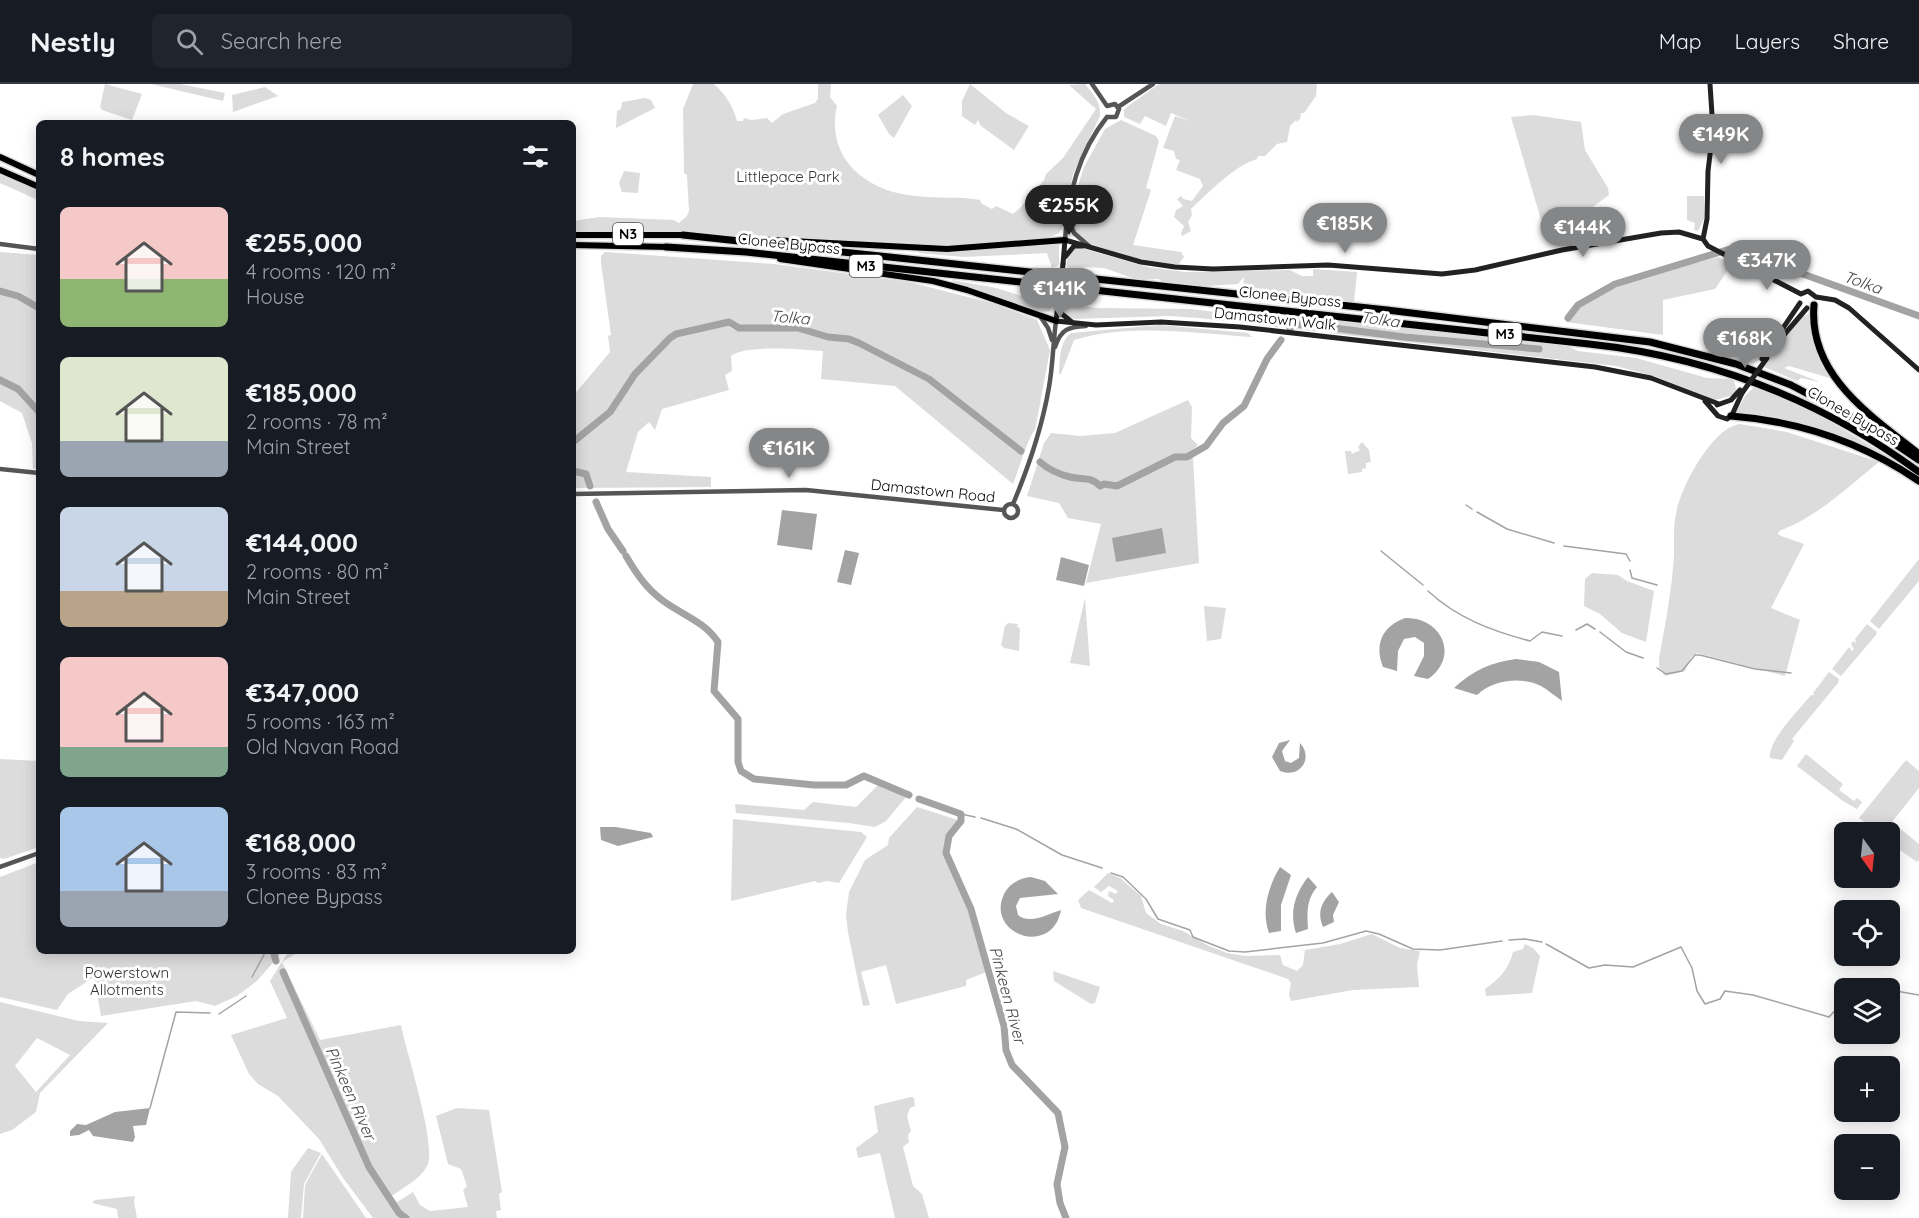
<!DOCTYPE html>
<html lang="en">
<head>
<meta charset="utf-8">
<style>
  body { margin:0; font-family:Quicksand,sans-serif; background:#20242c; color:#f1f3f6; height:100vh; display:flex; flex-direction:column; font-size:22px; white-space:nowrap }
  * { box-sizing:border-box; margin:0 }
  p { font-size:20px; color:#9ea1a6 }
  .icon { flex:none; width:33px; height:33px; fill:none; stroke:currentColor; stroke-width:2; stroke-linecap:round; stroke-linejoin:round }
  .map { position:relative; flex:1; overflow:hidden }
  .details { position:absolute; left:36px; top:36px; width:540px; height:834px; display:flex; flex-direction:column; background:#171b24; border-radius:9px; box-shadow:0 3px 15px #0003 }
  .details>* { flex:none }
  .needle { width:39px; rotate:165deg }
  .fabs { position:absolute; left:1834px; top:738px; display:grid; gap:12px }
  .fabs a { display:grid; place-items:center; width:66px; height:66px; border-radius:9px; background:#171b24; box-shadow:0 3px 15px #0003; font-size:30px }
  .price { position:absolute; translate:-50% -51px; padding:0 14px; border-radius:21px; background:#858687; color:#fff; font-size:20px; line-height:39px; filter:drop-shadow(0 2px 3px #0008) }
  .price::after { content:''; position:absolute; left:50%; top:36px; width:18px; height:14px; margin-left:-9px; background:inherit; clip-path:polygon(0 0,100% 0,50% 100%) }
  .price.selected { background:#222; color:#fff }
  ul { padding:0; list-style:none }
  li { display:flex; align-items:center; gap:18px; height:150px; padding:0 24px }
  li span { display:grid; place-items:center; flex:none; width:168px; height:120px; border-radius:9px; color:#555 }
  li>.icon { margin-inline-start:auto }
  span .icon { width:72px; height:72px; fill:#fffc; stroke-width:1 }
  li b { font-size:26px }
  h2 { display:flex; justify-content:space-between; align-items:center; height:72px; padding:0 24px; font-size:26px }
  header { display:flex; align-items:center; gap:36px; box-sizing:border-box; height:84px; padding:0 30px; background:#171b24; border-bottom:2px solid #363941 }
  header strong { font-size:28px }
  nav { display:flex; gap:33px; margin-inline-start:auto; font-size:21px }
  .search { width:420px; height:54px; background:#20242c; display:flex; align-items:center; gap:15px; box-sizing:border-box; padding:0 21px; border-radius:9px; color:#9ea1a6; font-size:22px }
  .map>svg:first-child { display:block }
  .green { fill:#dcdcdc; fill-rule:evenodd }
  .water { fill:#a3a3a3 }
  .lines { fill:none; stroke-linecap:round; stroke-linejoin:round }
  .stream { stroke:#a3a3a3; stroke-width:1.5 }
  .river { stroke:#a3a3a3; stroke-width:7 }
  .trunk-casing { stroke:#dbdbdb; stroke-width:9 }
  .motorway-casing { stroke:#dbdbdb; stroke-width:10 }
  .tertiary { stroke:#555; stroke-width:4.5 }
  .secondary { stroke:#222; stroke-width:5 }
  .trunk { stroke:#000; stroke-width:6 }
  .motorway { stroke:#000; stroke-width:7 }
  .secondary-bridge { stroke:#222; stroke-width:5 }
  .labels { text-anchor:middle; stroke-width:6; stroke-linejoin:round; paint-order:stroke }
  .shield { fill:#fff; stroke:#4c4c4c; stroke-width:1.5 }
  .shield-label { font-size:14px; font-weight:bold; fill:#000 }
  .park-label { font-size:15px; fill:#333; stroke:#fff }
  .street-label { font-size:15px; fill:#000; stroke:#fff }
  .water-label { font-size:16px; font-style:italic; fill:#444; stroke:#fff }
</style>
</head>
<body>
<header>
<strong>Nestly</strong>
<div class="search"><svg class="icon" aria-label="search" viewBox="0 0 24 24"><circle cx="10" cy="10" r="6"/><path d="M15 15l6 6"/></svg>Search here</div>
<nav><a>Map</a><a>Layers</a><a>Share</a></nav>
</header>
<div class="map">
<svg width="1919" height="1134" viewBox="0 0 1919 1134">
  <rect width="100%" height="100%" fill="#fff"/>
  <path class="green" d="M105,0l37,10 -10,26 -30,-10 -2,-3z
    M151,0h29l45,9 -2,8z
    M693,0h21c12,11 19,22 23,37h6l1,-3 7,2 16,-2 5,5 11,-9 32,-11 3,-4v-15h13l-1,13 7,9c-12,53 30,86 79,90 22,3 43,0 64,4l2,4 10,5 4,-3 17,8 8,-7 23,-27 2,-6 17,-16 33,-49 -27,-24 16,-1c9,12 16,17 15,32l-27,58 -11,53 -3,6 -11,5 -103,9 -190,-9 -5,-2 -9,1 -43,-5 -125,-1v-10l26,-4 75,3 5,3 8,-7 2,-5 -2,-36 -3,-2 -1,-64z
    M970,0l36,29 23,13 -15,24 -33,-24 -3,-6 -3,5 -13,-9v-15z
    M1159,0h158l-1,12 -12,17h-3l-1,6 -3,3 -1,-2 -6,6 -3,16 -10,2 -12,12h-7l-1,3c-22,6 -50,35 -66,50l1,6 -4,7 3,9 -9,5 -1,-3 3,-7 -10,-9 2,-7 7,-4 -6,-7 4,-3 2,3 9,2 11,-15 -3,-7 -24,-9 4,-10 -4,-1 -2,-8 -11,-3 12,-32 15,5 -19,-8 -5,13 -21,-10 -5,8 -16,-7v-7l4,-4z
    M265,3l13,9 -45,16 -1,-17z
    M903,11l9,11 -18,32 -5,-4 -11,-19z
    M645,14l6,2 4,8 -39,20 1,-17 4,-2 1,-7z
    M1534,31l47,7 4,28 23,38 1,7 -19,14 -49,11 -30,-103z
    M1121,36l35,16 3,5 -13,47 5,2 -18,55 48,7 3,5 -6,8 -39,-6 -47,-14 -17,-14 -3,-16 2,-17 10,-31 21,-38z
    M624,87l16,2 -2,20 -16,-1 -3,-9z
    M0,90l39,17v21h-2l1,-12 -38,-17z
    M1687,112h17v23l-6,12 -4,-1 1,-7 -8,-3z
    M1054,158l5,2v21l-7,3 -5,-15 -84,4 -44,-4 -3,-3z
    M1078,163l70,20 37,5 105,-2 12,6h11v-7l44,3 -3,31 -111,-14 1,-12 -6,7 -47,3 -25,-4 -8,-4 -20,1 -34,-12 -20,-1 -3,4 -14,-4c-2,-8 3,-17 11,-20z
    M0,168l39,3v213l-6,1 -1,-26 -10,-30 -22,-12z
    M605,168l169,12 135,18 86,22 42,16 13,30 -15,80c-7,7 -17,42 -22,54l-118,-98 -74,-7 2,-28c-21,-1 -78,-7 -92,5l1,15 -7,4 4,15 -67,19 -7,21 -6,-8 -11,10 -12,40 85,5v10l-138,1v-42l40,-33 11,-21 25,-31 23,-22 6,-4 31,-5 16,-6 8,5 11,2h53l30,8 18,1 14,4 72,40 3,-5 -84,-41 -20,-1 -28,-10h-59l-17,-6 -49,11 -7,5 -17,15 -24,29 -20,31 -36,29v-45l37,-44 -2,-16 3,-1 -10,-72v-7z
    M1718,173l19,10 1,7 -10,-4 -13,19 -52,11v35l-97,-13c4,-6 9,-14 15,-18 41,-27 91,-34 137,-47z
    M952,196l44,8 39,12 5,1 9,-7 6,5 -5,12 -13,2 -82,-28z
    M1074,208l7,6 -3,8 20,2 93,1 73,9 24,-2 278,29 12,6 58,7 71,20 23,1 4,2 3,11 -6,4 -16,4 -58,-23 -41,-11 -417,-48 -29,-2 -96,3 -6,-2 -7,-12 2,-9z
    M1811,229l4,25 18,41 -44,-13 -5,2 36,14 -19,-4 -4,3 -33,-14c8,-13 32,-52 47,-54z
    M1773,240l8,5 -23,32 -5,3 -8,-3z
    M1160,241l88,8 4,4c-58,-4 -122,-14 -178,3l-13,34h-2c1,-14 0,-32 12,-41z
    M1755,302l64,29 72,43 -2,1 -126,-42 -27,-5 9,-16z
    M1188,316l4,7 -1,31 7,7 -8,8 -7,2 -1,3h11l6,105 -113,20 15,-59 -33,-6 -9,-15 -32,-7 17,-53 7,-10 29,3 35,-3z
    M1740,340l47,8 92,30c-31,25 -62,55 -100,69l-1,3 3,2 23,8 -33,64 29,12 -15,56 -88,-23 -6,4 -6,14 -20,5 -6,-8v-9c6,-34 13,-69 15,-104 0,-16 -1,-30 3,-46 6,-25 36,-82 63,-85z
    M1362,358l7,8 2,12 -5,1v5l-4,1v3l-14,2 -3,-23h6l1,3 8,-4 -2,-3z
    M1919,475v22l-40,48 -9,-8z
    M1592,489l26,2 9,6 27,10 -8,51 -24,-9 -22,-19 -16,-8 1,-27z
    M1085,514l5,68 -20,-3z
    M1204,522l22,2 -5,31 -14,2z
    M1008,539l10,1 -1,3 3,1 -1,23 -15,-3 -3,-3 4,-19z
    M1867,540l10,8 -1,3 -35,41 -9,-7 17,-22 3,4 2,-2 -3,-5 2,-3 3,2 -1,-4z
    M1829,588l10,7 -1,4 -46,56 2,2 -12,19 -12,-2c-2,-18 29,-48 41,-63h4l-2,-2z
    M1806,670l37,30 -4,6 15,11 3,-3 5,4 -5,7 -14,-8 -46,-35z
    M0,675l39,2v86l-35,12 -4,-1z
    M1906,676l13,11v17l-27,34 27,22v16l-2,2 -27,-19v-11h-13l-18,-14z
    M878,701l28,12 -20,24 -11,6 -26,-4 -113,-10 -1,-9 69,6 9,-8 43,5z
    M917,723l44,14 -12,15 -3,17 25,56 18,62 -23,9v6l-70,18 -10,-39 -25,7 9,33 -7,1 -15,-74 -2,-17 3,-23 16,-32 23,-15 1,-7z
    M733,735l128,13 6,5 -28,46 -12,-2 -9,2 -3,-2 -84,20z
    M39,778v89h244l-26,30 -20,15 -22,10 -19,-5 -95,15 -7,-39 -26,17 -11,16 -57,-13v-120z
    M1108,789l12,5 21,18 5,17 15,11 22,7 26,15 18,7 18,3 35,-1 3,10 14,6 6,-6 2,-15 35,-6 32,-10 28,14 20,3 -3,14 2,22 -66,3 -62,11 -2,-6 2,-12 -3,-4 -207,-71 -3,-8 11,-10 23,13 2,-3 -6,-4 1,-5 7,3 2,-3 -9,-5 -8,6 -7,-5z
    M1525,860l8,4 7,8 -8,37 -46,3 -1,-7c14,-10 24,-20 28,-37l10,-3z
    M289,867h11l-18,11 38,78 81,-15c5,27 37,122 26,141 -7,14 -24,21 -35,30l5,6 16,-10 7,13 10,6 38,-4 -5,-17 4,-4 -6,-17 -13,-5 -12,-48 21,-8 32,2 13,82 -3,2 2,16 -5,1 1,7h-124l-30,-40 -24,-39 -41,-43 -20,-12 -9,-10 -18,-39 56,-17 -17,-37z
    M1053,887l47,16 -5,16 -4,1 -37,-23z
    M0,918l79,19 29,2 -68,70 -4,19 -24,18 -12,4zM37,954l33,17 -34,37 -21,-26z
    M911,1013l3,1 1,8 -5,2 -3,8 4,15 -3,4 1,7 -6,5 10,39 9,8 7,24h-34l-15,-65 -22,5 -2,-10 22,-16 -4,-26z
    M308,1064l13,5 -17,31 -3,34h-13l3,-46z
    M322,1070l44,64h-63l2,-33z
    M135,1112l-1,6 3,16h-19l-1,-9 -25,-6 3,-3z"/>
  <path class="water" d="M782,426l35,4 -5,36 -35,-5z
    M1162,444l4,25 -50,9 -4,-24z
    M845,466l14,3 -8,32 -14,-3z
    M1061,473l28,8 -5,21 -28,-6z
    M1405,534c37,-1 55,39 23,61l-14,-3 10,-20v-13l-9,-6 -11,2 -6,12 -1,20 -14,-4c-9,-22 -1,-41 22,-49z
    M1516,575l23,3 20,10 3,29c-7,-5 -14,-11 -21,-15 -19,-10 -49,-6 -64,9l-23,-7c18,-17 37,-26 62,-29z
    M1290,656l-8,11 3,10 6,2 8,-5 1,-15c14,15 0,36 -20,28l-8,-14 7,-14z
    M600,743h16l35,6 2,4 -35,9 -17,-6z
    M1280,783l11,8 -10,30v26l-12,2c-8,-22 -1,-46 11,-66z
    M1031,793l14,4 13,13 -38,4 -4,8 2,9c12,10 30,-1 43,-5 -9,48 -76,24 -57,-16 5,-10 15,-16 27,-17z
    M1308,793l9,10c-11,13 -10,27 -9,42l-12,4c-7,-21 -1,-39 12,-56z
    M1332,808l7,10 -6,13 1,7 -11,5c-6,-14 -2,-25 9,-35z
    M150,1024l-4,17 -13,1 2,11 -2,5 -40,-6 -4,-6 -10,5 -9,1v-5l7,-7 9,1 29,-13z"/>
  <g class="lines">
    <path class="stream" d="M573,358l2,2
      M1466,421l6,4
      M1477,428l30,17 47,14
      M1564,462l62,8 4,7
      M1381,467l42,34
      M1630,486l2,8 25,7
      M1428,507c29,27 64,40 102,50l12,-9 20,4
      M1576,546l11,-6 8,5
      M1600,548l26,20 17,6
      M1657,584l9,6 16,-3 13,-16h5l55,14 36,4
      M961,730l14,3
      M981,734l35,11 46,26 40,13
      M1111,789l12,4 23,22 12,20 32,11 3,7 36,14 16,1 78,-9 43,-12 13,3 34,15 27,1 62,-9
      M1509,856l16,-1 17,3
      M1546,860l43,24 16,-3 28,2 48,-20 11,21 5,23 8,13 15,-5 5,-8 28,4 76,22 16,-17
      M252,893l14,-26
      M1874,904h10
      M1890,906l29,5
      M219,930l27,-18
      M150,1024l26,-96 34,1"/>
    <path class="river" d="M0,207l18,5 21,12
      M1568,234l10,-13 37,-21 115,-35 23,7 166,60
      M1290,244l5,-3 17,-2 14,4 78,10 135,12
      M0,296l18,9 21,23
      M573,358l37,-30 25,-38 35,-36 6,-4 53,-12 10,6h59l30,9 21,2 10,4 70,36 92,72
      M1040,378c9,8 18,12 30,15 12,3 21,-1 30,9l4,-2 13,2 58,-29h12l19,-11 17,-23 21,-17 23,-47 14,-19
      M573,387l13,3 4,12
      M596,418l12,27 15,22
      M626,472c10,17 20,32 36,44 20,15 42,21 56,42l-4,49 24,28v43l3,9 13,8 60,6h32l18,-9 45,19
      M919,715l42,15v7l-12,15 -3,17 25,56 33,117 2,24 6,15 46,48 7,34 -8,37 3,19 6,15
      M273,867l3,10
      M283,888l86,195 30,46 7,5"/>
    <defs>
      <path id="trunk" d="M0,73l39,18
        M0,86l39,17
        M573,151h113
        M753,155l194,10 118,-9
        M573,161l95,2
        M780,175l153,22 34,9 89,31"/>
      <path id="motorway" d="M683,151l704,75 263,32 86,22 55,21 79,42 49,33
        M666,163l80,5 843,92c121,13 232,56 330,128
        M1814,221c-6,70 57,111 105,149
        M1731,332c68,5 132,27 188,65"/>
    </defs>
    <use href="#trunk" class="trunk-casing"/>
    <use href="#motorway" class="motorway-casing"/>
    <path class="tertiary" d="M1092,0l15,22
      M1107,22l8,-2 4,5 -3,8h-9
      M1118,23l35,-23
      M1068,134l6,15 15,13
      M1065,156c3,-45 13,-87 42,-123
      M0,160l39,5
      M1040,232l8,12 4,12
      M1055,263c6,-18 13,-20 31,-21
      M0,385l39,4
      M573,410l233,-4 197,20
      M1004 427a7 7 0 1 1 14 0a7 7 0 1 1-14 0Z
      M1013,420c16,-38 29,-76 36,-117 4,-22 4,-44 7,-66
      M0,783l39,-14"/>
    <path class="secondary" d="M1703,155l4,-20 1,-48 5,-41 -3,-46
      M1703,155l5,7 93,48
      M1065,173l9,-11h9
      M1063,180l2,-24 76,22 34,5 38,2 115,-4 114,9 33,-4 87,-20 99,-17 18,-1 24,7
      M1801,210l7,-3 8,6
      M1059,213l-3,24 40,4 65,-3 79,5 355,40 56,11 68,26
      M1816,213l19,3 14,8 70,62
      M1059,221l3,9 11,9
      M1783,252l24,-28
      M1762,275l38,-56
      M1705,317l13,15 9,3 5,-4 10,-22
      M1717,321l14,-5 9,-10"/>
    <use href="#trunk" class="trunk"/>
    <use href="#motorway" class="motorway"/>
    <path class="secondary-bridge" d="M1059,213l4,-33
      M1742,309l25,-35"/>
  </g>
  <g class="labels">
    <g class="shield">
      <rect x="613" y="139" width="30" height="22" rx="4.5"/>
      <rect x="849.5" y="171" width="33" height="22" rx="4.5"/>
      <rect x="1488.5" y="239" width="33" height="22" rx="4.5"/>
    </g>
    <g class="shield-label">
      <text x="628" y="155">N3</text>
      <text x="866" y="187">M3</text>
      <text x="1505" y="255">M3</text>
    </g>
    <g class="park-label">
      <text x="788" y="98">Littlepace Park</text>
      <text x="127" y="894">Powerstown<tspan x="127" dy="17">Allotments</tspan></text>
    </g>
    <g class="street-label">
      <text transform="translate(789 160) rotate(6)" y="5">Clonee Bypass</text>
      <text transform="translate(1290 213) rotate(6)" y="5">Clonee Bypass</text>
      <text transform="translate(1275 235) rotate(6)" y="5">Damastown Walk</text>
      <text transform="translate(1853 332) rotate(30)" y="5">Clonee Bypass</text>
      <text transform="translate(933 407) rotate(6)" y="5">Damastown Road</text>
    </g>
    <g class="water-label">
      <text transform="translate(1863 198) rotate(20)" y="6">Tolka</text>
      <text transform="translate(790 233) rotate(5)" y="6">Tolka</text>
      <text transform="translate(1380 235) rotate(8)" y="6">Tolka</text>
      <text transform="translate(1008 911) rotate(75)" y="6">Pinkeen River</text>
      <text transform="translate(351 1009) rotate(66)" y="6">Pinkeen River</text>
    </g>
  </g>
</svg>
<div class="fabs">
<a><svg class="needle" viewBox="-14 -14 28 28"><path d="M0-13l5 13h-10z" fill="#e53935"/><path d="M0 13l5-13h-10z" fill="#9ea1a6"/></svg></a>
<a><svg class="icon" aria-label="locate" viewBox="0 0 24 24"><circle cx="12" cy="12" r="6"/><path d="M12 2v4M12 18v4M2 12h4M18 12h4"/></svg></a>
<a><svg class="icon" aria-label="layers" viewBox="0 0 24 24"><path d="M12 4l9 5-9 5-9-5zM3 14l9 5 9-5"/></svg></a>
<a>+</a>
<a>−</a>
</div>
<b class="price" style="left:1721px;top:81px">€149K</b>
<b class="price selected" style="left:1069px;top:152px">€255K</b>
<b class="price" style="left:1345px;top:170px">€185K</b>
<b class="price" style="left:1583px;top:174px">€144K</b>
<b class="price" style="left:1767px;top:207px">€347K</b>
<b class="price" style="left:1060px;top:235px">€141K</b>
<b class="price" style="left:1745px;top:285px">€168K</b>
<b class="price" style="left:789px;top:395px">€161K</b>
<section class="details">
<h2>8 homes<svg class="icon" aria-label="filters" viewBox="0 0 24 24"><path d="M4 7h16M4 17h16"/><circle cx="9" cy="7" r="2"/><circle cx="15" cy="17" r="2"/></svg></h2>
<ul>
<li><span style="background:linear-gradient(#f6c9c9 60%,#8fb573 0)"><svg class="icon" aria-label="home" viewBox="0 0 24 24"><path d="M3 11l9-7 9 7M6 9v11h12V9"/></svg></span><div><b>€255,000</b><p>4 rooms · 120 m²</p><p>House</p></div></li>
<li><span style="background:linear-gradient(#dfe7d0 70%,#9aa5b1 0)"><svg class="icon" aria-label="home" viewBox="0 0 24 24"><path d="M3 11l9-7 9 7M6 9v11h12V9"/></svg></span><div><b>€185,000</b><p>2 rooms · 78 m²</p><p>Main Street</p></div></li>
<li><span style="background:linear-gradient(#c9d6e8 70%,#b9a48a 0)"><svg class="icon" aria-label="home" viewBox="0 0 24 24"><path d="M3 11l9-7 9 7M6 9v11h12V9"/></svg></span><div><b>€144,000</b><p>2 rooms · 80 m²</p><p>Main Street</p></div></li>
<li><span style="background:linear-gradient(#f6c9c9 75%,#7fa58c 0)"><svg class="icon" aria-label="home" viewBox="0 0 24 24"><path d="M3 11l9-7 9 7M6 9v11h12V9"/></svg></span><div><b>€347,000</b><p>5 rooms · 163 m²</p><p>Old Navan Road</p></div></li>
<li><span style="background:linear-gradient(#a9c7e8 70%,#9aa5b1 0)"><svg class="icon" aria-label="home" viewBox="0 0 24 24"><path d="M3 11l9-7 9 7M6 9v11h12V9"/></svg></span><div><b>€168,000</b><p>3 rooms · 83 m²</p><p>Clonee Bypass</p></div></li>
</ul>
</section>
</div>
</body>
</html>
